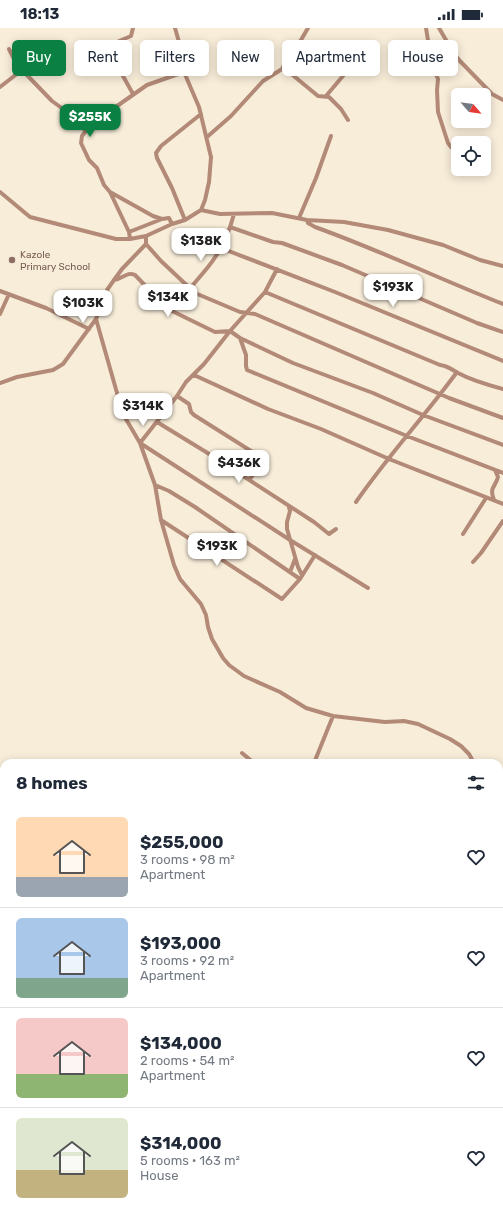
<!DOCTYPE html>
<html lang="en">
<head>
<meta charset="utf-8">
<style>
  body { margin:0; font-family:Rubik,sans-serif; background:#f6f6f7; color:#1f2937; height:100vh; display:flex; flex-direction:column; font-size:15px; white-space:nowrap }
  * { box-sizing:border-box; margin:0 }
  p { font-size:13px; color:#747a83 }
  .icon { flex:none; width:22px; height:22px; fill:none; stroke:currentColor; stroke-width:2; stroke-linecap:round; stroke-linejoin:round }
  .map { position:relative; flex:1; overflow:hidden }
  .sheet { position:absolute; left:0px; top:731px; width:503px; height:456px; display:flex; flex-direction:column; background:#fff; border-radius:12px 12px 0 0; box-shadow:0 2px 10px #0003 }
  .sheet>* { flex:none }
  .guide { position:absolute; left:12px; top:12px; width:479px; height:36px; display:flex; gap:8px }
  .needle { width:26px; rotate:118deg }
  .fabs { position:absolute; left:451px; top:60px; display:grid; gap:8px }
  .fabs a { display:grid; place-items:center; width:40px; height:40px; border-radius:6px; background:#fff; box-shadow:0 2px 10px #0003; font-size:20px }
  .price { position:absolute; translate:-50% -34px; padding:0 9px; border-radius:8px; background:#fff; color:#222; font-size:13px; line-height:26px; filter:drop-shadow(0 1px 2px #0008) }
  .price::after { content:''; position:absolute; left:50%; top:24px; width:12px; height:9px; margin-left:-6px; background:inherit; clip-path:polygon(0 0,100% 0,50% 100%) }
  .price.selected { background:#0b8043; color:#fff }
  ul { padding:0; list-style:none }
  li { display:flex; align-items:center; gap:12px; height:100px; padding:0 16px }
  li+li { border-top:1px solid #e0e1e3 }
  li span { display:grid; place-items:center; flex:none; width:112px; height:80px; border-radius:6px; color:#555 }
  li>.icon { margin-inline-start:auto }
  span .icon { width:48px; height:48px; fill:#fffc; stroke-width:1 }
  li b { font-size:17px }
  h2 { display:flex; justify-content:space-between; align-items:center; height:48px; padding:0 16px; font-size:17px }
  .tag { padding:0 14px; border-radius:6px; background:#fff; box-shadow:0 2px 10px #0003; font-size:14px; line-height:36px }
  .tag.selected { background:#0b8043; color:#fff }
  .status { display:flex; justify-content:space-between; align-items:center; height:28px; padding:0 20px; background:#fff; direction:ltr }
  .status svg { height:11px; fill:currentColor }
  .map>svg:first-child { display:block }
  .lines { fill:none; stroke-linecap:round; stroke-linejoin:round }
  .street { stroke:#b38a77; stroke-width:4 }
  .education-dot { fill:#8d6e63; stroke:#f8edd9; stroke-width:1.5 }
  .labels { text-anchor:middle; stroke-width:4; stroke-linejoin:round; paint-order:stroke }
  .education-label { font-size:10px; fill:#785e54; stroke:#f8edd9; text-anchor:start }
</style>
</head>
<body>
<div class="status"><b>18:13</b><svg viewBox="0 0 49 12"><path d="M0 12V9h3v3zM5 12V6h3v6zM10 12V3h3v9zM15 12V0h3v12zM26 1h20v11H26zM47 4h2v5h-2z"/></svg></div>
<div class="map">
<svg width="503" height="1187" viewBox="0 0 503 1187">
  <rect width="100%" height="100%" fill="#f8edd9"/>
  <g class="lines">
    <path class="street" d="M426,0l6,37 6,14 -1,11 1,22 10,31 3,4 7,5
      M439,0l14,24 6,8 33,34 11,6
      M9,21l6,12 8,10 29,30 11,8 22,21
      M282,41l7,3 29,24 11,1 12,12 7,11
      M0,59l22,-17
      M133,66l-25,-45 2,-4 21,-9 2,-8
      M326,68l22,-26 2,-8
      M207,109l24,-21 32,-35 19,-12 6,-12 13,-17 7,-12
      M0,164l30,25 86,22h14l16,-3 26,-12 13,-4 16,-10 4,-10 4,-18 2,-25 -12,-50 -15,-35 -5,-30 -4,-14
      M110,164l43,24 9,3
      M201,182l19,4 52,-1 35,7 37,2 44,8 55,15 37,15 23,6
      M299,190l17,-40 15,-42
      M185,192l-13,-32 -15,-30 -1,-5 5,-7 40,-32
      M307,192l1,3 7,4c64,23 125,52 188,77
      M230,199l43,15 9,1 60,22 135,58 26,9
      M129,204l33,-13 7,-1 3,6
      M130,211l-1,-7 -19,-40 -6,-7 -7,-17 -8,-8 -8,-17 1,-7 8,-11 57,-40 37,-13
      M146,216l15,17 34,32 45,19 15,2 194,84 54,20
      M221,220l114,44 168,69
      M277,241l-12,23 -35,39 -26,33 -18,18 -9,14 -37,47 150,97 78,48
      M114,252c9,-1 13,-9 21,-5l29,30 8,6 43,21 15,-1 10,7 53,25 80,30 50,22 80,30
      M0,263l46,17 43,21
      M265,264l175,73c8,1 11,4 18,8 13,7 30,12 45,16
      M172,283c11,-16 24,-29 36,-44 13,-16 21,-34 26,-53
      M0,286l9,-20
      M96,291l27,95 17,29 15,42 6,35 13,45 6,14 21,25 5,11 2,12 4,12 11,19 6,7 15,11 36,16 26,16 27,8 52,6 19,-1 14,3 32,15 11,7 8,8 5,9
      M240,310l6,17v11l1,4 160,66 96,37
      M194,347l74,34 53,20 68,30 114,45
      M0,355l17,-6 36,-7 10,-6 33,-45 11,-29 7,-10 8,-11 24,-25v-8
      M177,368l12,8 2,8 3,3 68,43 1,4 -14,18
      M157,394l49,30 108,70 15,12 7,-5
      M155,457l14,6 26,16 105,72
      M494,472c-5,-13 1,-12 4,-23l-3,-7
      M356,474c31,-45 68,-85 101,-130
      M289,479l1,4 -3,11v7l11,38 4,8
      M161,492l121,79 18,-20 15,-24
      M463,506l23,-36
      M473,534l8,-9 22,-32
      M290,544l5,-13
      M242,725l12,10
      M314,735l19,-47
      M499,820l4,12
      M499,950l4,-4
      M499,1022l4,3
      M232,1183l2,4
      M336,1183l2,4"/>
  </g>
  <circle class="education-dot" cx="12" cy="232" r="4"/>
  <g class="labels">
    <g class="education-label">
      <text x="20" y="230">Kazole<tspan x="20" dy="12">Primary School</tspan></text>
    </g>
  </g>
</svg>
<div class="fabs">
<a><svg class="needle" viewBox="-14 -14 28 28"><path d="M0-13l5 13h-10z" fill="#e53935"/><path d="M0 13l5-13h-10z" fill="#747a83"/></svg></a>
<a><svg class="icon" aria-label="locate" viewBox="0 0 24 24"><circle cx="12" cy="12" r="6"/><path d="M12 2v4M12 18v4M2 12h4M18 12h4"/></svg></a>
</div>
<b class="price selected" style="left:90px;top:110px">$255K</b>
<b class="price" style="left:201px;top:234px">$138K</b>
<b class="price" style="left:393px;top:280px">$193K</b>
<b class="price" style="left:168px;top:290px">$134K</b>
<b class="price" style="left:83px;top:296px">$103K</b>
<b class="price" style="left:143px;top:399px">$314K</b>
<b class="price" style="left:239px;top:456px">$436K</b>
<b class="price" style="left:217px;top:539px">$193K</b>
<div class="guide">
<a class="tag selected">Buy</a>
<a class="tag">Rent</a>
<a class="tag">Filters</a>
<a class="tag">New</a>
<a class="tag">Apartment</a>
<a class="tag">House</a>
</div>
<section class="sheet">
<h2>8 homes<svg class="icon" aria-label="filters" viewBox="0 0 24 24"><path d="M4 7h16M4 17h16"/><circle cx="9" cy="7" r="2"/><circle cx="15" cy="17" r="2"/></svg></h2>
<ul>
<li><span style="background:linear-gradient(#ffd9b3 75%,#9aa5b1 0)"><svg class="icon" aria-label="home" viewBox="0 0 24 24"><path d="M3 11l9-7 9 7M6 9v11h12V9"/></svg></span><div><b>$255,000</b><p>3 rooms · 98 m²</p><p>Apartment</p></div><svg class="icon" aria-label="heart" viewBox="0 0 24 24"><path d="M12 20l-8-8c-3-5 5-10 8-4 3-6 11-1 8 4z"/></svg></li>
<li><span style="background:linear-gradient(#a9c7e8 75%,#7fa58c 0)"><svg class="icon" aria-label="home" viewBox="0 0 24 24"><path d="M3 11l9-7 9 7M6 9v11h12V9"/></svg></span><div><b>$193,000</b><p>3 rooms · 92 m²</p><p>Apartment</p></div><svg class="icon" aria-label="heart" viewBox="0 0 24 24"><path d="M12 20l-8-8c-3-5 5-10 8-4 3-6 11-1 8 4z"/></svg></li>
<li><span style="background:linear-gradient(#f6c9c9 70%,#8fb573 0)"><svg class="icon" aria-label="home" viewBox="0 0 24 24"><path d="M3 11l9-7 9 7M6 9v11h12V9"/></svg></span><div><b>$134,000</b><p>2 rooms · 54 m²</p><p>Apartment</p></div><svg class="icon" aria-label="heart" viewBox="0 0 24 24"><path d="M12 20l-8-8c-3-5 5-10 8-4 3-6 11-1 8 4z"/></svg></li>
<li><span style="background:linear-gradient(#dfe7d0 65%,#c2b280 0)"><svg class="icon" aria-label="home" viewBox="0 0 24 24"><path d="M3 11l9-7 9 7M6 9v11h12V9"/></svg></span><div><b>$314,000</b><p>5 rooms · 163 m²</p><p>House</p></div><svg class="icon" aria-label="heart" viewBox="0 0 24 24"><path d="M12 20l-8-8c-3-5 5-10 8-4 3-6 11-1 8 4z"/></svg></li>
</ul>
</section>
</div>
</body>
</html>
